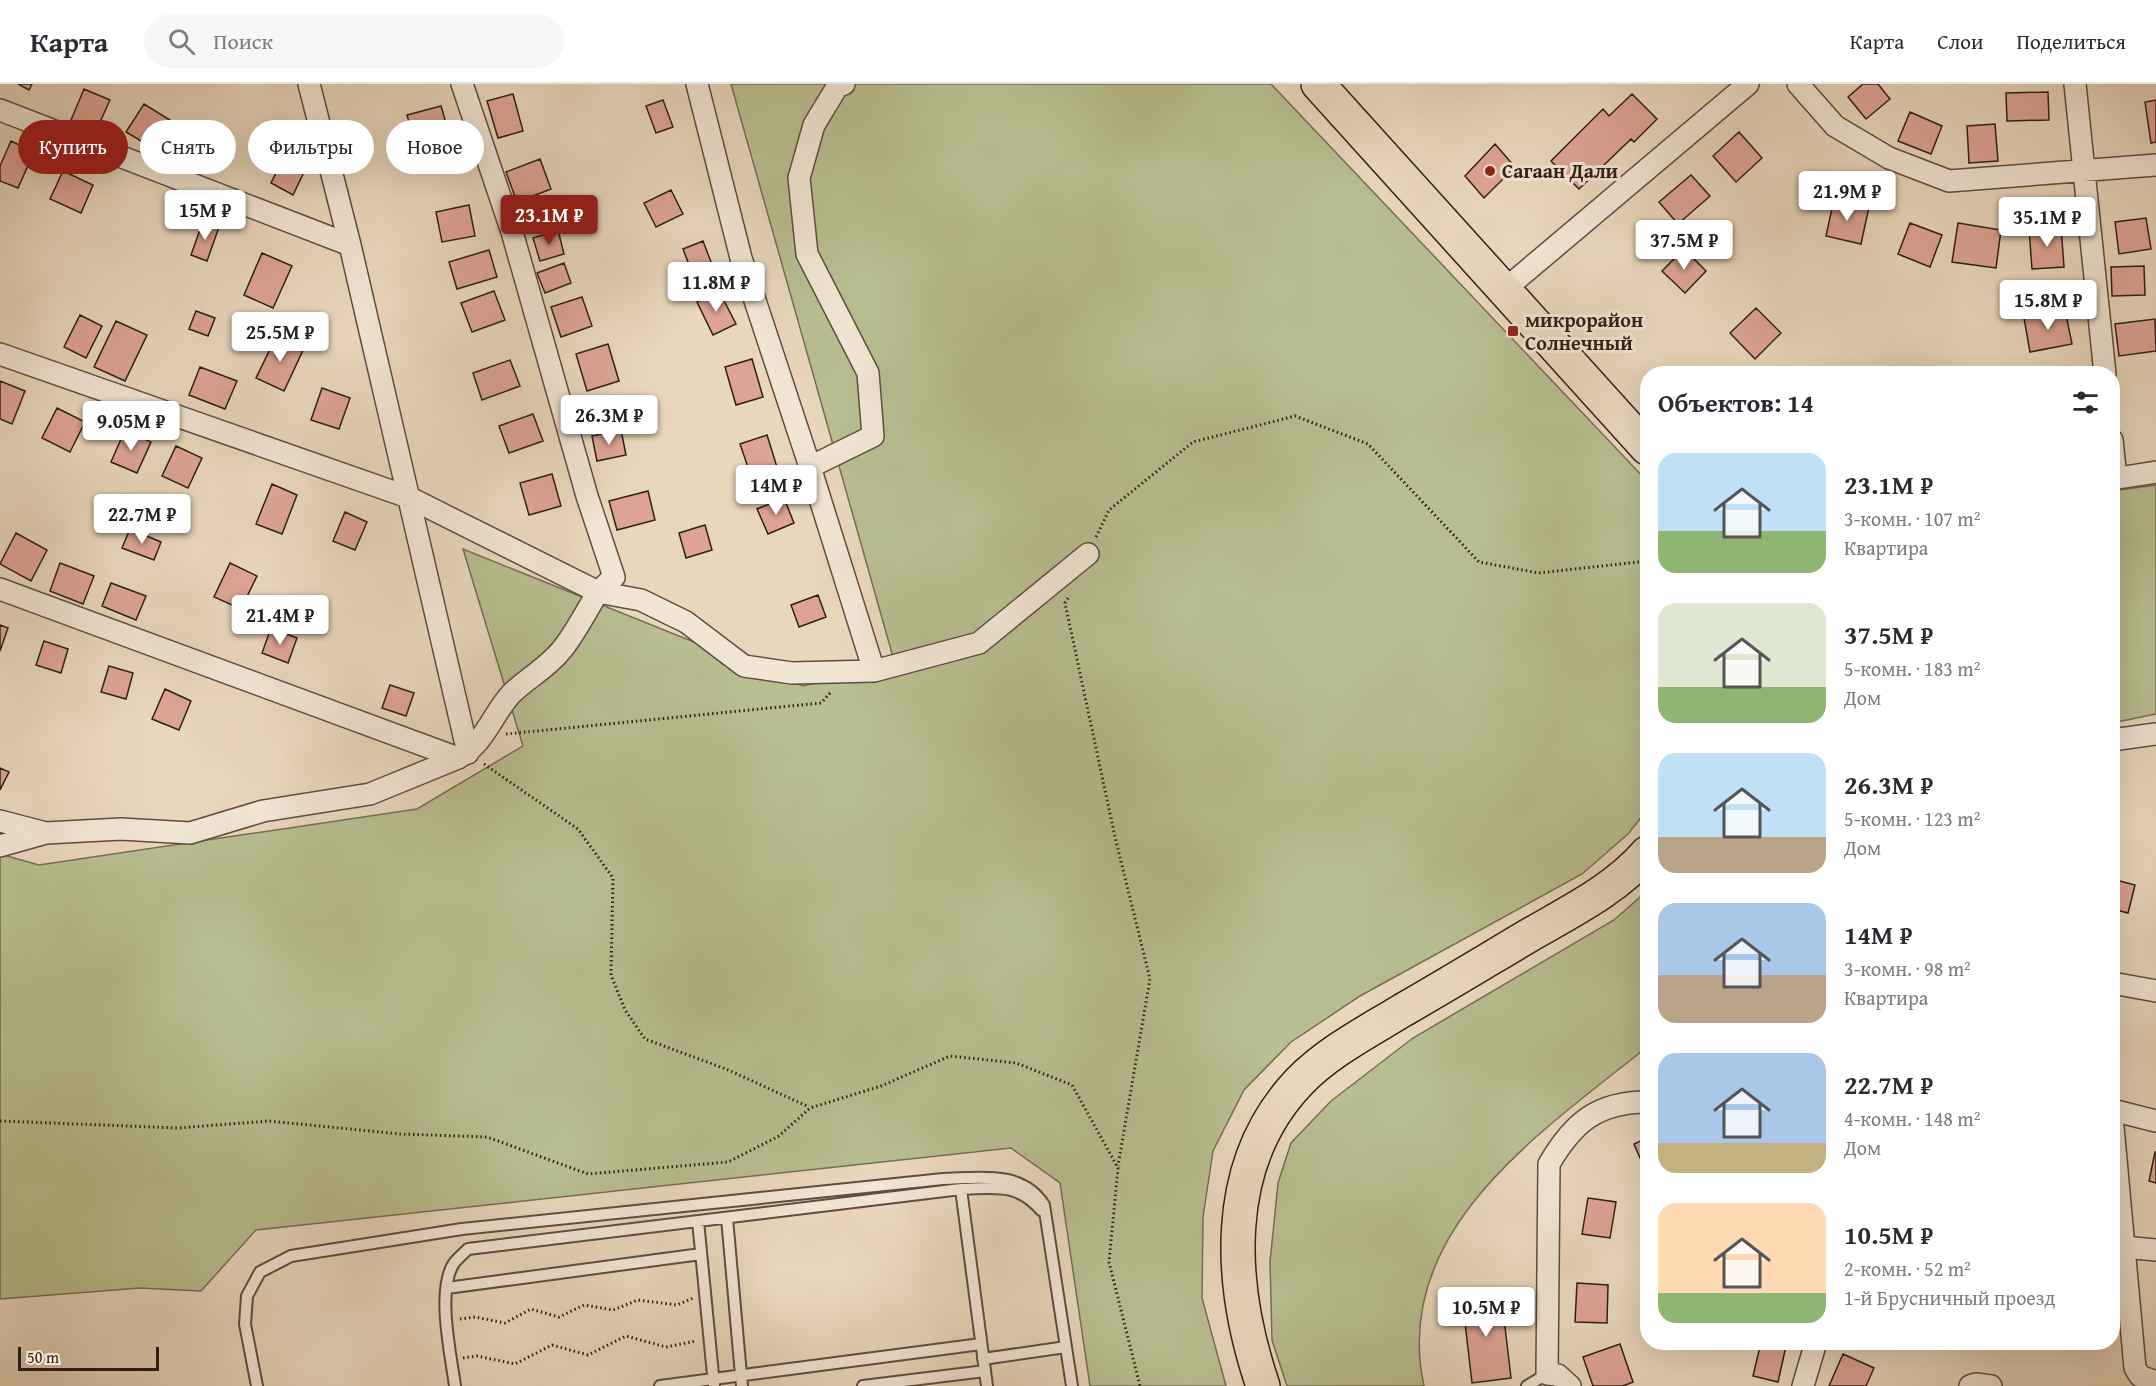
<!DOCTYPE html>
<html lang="ru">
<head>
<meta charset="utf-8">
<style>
  body { margin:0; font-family:"Gentium Book Plus",serif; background:#f7f7f7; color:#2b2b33; height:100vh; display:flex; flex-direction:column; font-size:22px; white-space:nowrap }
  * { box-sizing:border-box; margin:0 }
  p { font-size:20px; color:#7c7c81 }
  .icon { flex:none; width:33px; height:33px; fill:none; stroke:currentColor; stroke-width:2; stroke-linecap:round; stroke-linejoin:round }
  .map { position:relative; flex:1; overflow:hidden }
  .details { position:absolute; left:1640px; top:282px; width:480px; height:984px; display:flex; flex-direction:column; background:#fff; border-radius:24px; box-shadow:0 6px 24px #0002 }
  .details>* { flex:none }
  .hud { position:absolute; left:18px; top:36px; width:570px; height:54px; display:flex; gap:12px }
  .scale { position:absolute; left:18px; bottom:15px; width:141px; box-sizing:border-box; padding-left:6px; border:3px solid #2f1f17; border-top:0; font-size:16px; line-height:21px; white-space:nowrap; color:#2f1f17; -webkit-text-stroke:4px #f1e5d4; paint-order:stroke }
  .price { position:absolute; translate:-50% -51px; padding:0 14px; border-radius:6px; background:#fff; color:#222; font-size:20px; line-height:39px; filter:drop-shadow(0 2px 3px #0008) }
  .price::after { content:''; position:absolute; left:50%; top:36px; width:18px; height:14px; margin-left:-9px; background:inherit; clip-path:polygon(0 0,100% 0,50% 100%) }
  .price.active { background:#8f2418; color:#fff }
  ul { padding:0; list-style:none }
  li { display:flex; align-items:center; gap:18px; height:150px; padding:0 18px }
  li span { display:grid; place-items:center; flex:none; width:168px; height:120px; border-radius:18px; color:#555 }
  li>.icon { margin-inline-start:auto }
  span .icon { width:72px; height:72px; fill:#fffc; stroke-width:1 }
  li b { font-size:26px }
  h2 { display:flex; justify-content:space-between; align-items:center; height:72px; padding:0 18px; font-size:26px }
  .pill { padding:0 21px; border-radius:27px; background:#fff; box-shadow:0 6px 24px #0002; font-size:21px; line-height:54px }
  .pill.active { background:#8f2418; color:#fff }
  header { display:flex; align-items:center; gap:36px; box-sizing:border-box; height:84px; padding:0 30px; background:#fff; border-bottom:2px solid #e1e1e2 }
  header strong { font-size:28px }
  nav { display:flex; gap:33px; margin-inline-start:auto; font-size:21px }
  .search { width:420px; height:54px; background:#f7f7f7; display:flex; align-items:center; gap:15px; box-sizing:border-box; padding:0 21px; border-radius:33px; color:#7c7c81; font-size:22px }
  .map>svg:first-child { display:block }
  .green { fill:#b8be90; stroke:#746e54; stroke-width:1.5 }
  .building { fill:#dda495; stroke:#2f1f17; stroke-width:1.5 }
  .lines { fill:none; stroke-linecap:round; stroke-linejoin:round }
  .service-casing { stroke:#5e4d40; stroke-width:14 }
  .minor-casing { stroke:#5e4d40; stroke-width:24 }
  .primary-casing { stroke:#2f1f17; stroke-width:36 }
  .path { stroke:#2f1f17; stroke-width:3; stroke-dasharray:1.5 3; stroke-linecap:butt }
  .service { stroke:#f1e5d4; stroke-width:10 }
  .minor { stroke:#f1e5d4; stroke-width:21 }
  .primary { stroke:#e9d7bd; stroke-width:33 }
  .poi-dot { fill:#8f2418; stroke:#f1e5d4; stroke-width:2 }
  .labels { text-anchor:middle; stroke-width:6; stroke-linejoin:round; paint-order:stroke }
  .poi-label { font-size:20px; font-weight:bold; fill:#2f1f17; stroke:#f1e5d4; text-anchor:start }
</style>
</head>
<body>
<header>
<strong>Карта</strong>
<div class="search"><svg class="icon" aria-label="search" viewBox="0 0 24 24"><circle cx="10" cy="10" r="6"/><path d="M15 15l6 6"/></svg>Поиск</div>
<nav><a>Карта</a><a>Слои</a><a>Поделиться</a></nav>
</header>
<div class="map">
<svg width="2156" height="1302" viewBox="0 0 2156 1302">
  <rect width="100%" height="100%" fill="#e9d7bd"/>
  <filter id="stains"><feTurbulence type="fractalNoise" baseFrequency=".00333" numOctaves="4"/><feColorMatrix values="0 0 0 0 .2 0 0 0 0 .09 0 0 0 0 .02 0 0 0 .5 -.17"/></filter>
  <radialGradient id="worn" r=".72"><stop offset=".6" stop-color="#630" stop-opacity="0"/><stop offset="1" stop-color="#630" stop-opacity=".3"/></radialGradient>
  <path class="green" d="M731,0h540l376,397v329l-19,24 -46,40 -222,122 -69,46 -47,48 -31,61 -10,66 -1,81 24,88h-136l-30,-203 -49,-35 -755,82 -55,61 -61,-3 -140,11v-445l39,11 378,-56 106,-63 -60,-197 340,137 92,-22z
    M2156,401v229l-44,9v-232z
    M1647,807v156c-104,84 -257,183 -223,339h-137l-15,-46 -2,-78 8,-79 13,-40 40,-42 82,-63 201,-118z"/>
  <path class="building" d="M18,0h14l-3,6z
    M1863,0h15l12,15 -24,20 -18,-22z
    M84,5l26,11 -14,31 -25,-11z
    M2048,8l1,28 -42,1 -1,-28z
    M513,10l10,37 -25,7 -11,-37z
    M1632,10l25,25 -23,23 -3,-3 -52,50 -28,-28 52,-52 6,7z
    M663,16l10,27 -17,6 -10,-27z
    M2156,16v42l-5,1 -6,-41z
    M144,20l29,18 -17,28 -30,-18z
    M441,22l15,53 -34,10 -15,-54z
    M1910,28l32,14 -11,28 -33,-13z
    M1995,40l3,37 -29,2 -2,-37z
    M1739,48l23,26 -26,24 -23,-26z
    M11,57l23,11 -16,36 -18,-7v-15z
    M1495,60l20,23 -31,31 -19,-22z
    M283,75l22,11 -12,25 -22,-12z
    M540,75l11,30 -34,13 -11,-30z
    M63,87l30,14 -12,28 -31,-14z
    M1691,91l19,21 -32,28 -19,-22z
    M671,106l12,24 -27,13 -12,-24z
    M1834,115l35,8 -8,37 -35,-8z
    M469,121l6,31 -33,6 -6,-30z
    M2146,134l5,31 -32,5 -4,-32z
    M203,137l16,6 -12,34 -16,-6z
    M1910,139l32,12 -12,32 -32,-13z
    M1958,139l43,7 -5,38 -44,-6z
    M2061,142l3,41 -32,2 -3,-40z
    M558,146l6,24 -24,7 -7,-23z
    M703,157l8,21 -20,8 -8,-21z
    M1684,165l22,22 -21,22 -23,-22z
    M489,166l8,27 -40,12 -8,-27z
    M262,169l30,13 -19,42 -29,-13z
    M564,179l7,20 -26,10 -8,-20z
    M2144,182l1,29 -33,1 -1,-29z
    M494,207l11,29 -33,12 -11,-29z
    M719,207l17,33 -23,11 -16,-33z
    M582,213l10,29 -31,11 -10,-30z
    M1756,224l25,25 -26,26 -25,-26z
    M2065,226l7,34 -42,8 -6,-34z
    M196,227l19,7 -7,18 -19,-7z
    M80,231l22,11 -16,32 -22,-11z
    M2155,235l1,32 -37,5 -4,-32z
    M116,237l31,14 -22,46 -31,-14z
    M277,251l27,13 -20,43 -28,-13z
    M608,260l11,37 -32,10 -11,-37z
    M752,275l11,38 -27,8 -11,-38z
    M510,276l10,26 -38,14 -9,-27z
    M200,283l37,14 -12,28 -36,-14z
    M0,297l25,10 -13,33 -12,-5z
    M322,304l28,10 -11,31 -28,-9z
    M57,324l28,14 -15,30 -28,-14z
    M533,330l10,27 -34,12 -10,-27z
    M125,346l26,12 -14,31 -26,-11z
    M621,346l5,25 -29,6 -5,-25z
    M767,351l10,32 -26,9 -11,-32z
    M176,362l26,12 -14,30 -26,-12z
    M552,390l9,32 -32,9 -9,-32z
    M272,400l25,11 -15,39 -26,-10z
    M648,407l7,29 -38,10 -8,-29z
    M784,414l10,25 -26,11 -11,-25z
    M345,428l22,10 -12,28 -22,-9z
    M705,441l7,25 -26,8 -7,-25z
    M130,445l31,13 -7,18 -32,-12z
    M16,449l31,17 -16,31 -31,-17z
    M60,479l34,13 -11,28 -33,-13z
    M230,479l27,13 -16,33 -27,-12z
    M111,499l35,13 -10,24 -34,-14z
    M818,511l8,22 -27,10 -8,-22z
    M0,541l8,3 -8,23z
    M271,544l26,10 -9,25 -26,-10z
    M44,557l24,8 -7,24 -25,-8z
    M109,582l24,7 -7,26 -25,-7z
    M390,601l24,8 -8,23 -24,-8z
    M165,605l26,12 -12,29 -27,-11z
    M0,684l9,4 -9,18z
    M2112,729h5l2,32h-7z
    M2112,795l23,6 -7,28 -16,-4z
    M1647,1054v28l-3,1 -10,-23z
    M2155,1068h1v31l-7,-2z
    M1588,1114l28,4 -6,36 -28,-4z
    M1577,1199l31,2 -1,38 -32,-1z
    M1501,1209l10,85 -39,5 -10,-86z
    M1761,1258l25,4 -8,36 -25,-6z
    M1620,1260l13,38 -10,4h-30l-10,-29z
    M1843,1270l31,14 -8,18h-37z"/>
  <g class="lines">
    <defs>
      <path id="service" d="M961,1105l26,197
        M727,1134l15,168
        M698,1137l16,164
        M447,1204l254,-34
        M983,1275l83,-12
        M257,1302l-12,-62 2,-28 13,-24 31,-16 171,-27 481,-50c36,-1 79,-9 101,26l28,181
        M455,1302c-4,-31 -19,-96 -1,-123 4,-5 9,-9 14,-14l493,-60c34,-1 55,-7 80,21
        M660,1302l321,-42
        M863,1302l122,-15
        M1527,1302l20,-12"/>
      <path id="minor" d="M309,0l41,161 118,508
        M697,0l44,174 69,209 64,204
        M1798,0l37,42 54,32 60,23 207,-16
        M2075,0l30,290
        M0,26l350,135
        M1504,206l244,-206
        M0,270l408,143 190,95 16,-15 -27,-81 -75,-264 -50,-148
        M2112,356l4,38
        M810,383l63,-31 -5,-63 -61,-119 -8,-76 15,-53 23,-38 7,-3
        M2112,395l44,-7
        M0,505l458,169
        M2112,656l44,-6
        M0,737l46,12
        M0,762l46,-13 75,-4 69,4 73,-22 107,-17 88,-36c27,-15 34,-43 53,-64 16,-16 38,-27 53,-47 13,-17 23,-37 34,-55l43,8 45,22 58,44 48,7 82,-2 105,-28 109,-89
        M2112,899l44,8
        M2112,1026l44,11
        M2112,1032l23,252 5,8 16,6
        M2112,1162l44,4
        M1570,1302l-12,-11 -11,-1 2,-210c24,-41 48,-62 98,-62
        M1803,1302l13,-44
        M1970,1302l6,-2 15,2"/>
      <path id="primary" d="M1318,0l329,364
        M1263,1302c-34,-100 -43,-221 36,-304 29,-30 68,-50 104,-72 42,-24 83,-49 125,-74 41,-24 87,-46 119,-83"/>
    </defs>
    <use href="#service" class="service-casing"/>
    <use href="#minor" class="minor-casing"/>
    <use href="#primary" class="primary-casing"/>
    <path class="path" d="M1096,453l13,-27 84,-68 102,-26 73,28 111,118 60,11 108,-12
      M1068,514l-3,5 50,234 35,142 -32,187
      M506,650l315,-31 11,-12
      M484,680l94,65 35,49 -2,97 14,35 20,29 81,30 83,38
      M0,1037l178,7 91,-7 131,13 87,3 101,37 140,-12 51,-26 31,-28 71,-22 69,-30 66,7 56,22 46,83 -9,94 31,124
      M460,1235l15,-2 30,6 26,-14 28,8 25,-12 29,5 25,-10 39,5 16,-7
      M463,1274l14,-2 38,8 37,-19 36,10 38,-19 40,11 30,-6"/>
    <use href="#service" class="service"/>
    <use href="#minor" class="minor"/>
    <use href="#primary" class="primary"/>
  </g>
  <g class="poi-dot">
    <circle cx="1490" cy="87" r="6"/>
    <rect x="1507" y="241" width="12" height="12" rx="3"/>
  </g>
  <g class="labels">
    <g class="poi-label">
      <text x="1502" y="94">Сагаан Дали</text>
      <text x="1525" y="243">микрорайон<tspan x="1525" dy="23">Солнечный</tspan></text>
    </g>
  </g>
  <rect width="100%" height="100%" filter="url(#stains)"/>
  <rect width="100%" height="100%" fill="url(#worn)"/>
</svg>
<div class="scale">50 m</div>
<b class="price" style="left:1847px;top:138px">21.9M ₽</b>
<b class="price" style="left:205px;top:157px">15M ₽</b>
<b class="price active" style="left:549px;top:162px">23.1M ₽</b>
<b class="price" style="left:2047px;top:164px">35.1M ₽</b>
<b class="price" style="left:1684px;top:187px">37.5M ₽</b>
<b class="price" style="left:716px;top:229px">11.8M ₽</b>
<b class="price" style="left:2048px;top:247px">15.8M ₽</b>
<b class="price" style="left:280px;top:279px">25.5M ₽</b>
<b class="price" style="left:609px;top:362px">26.3M ₽</b>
<b class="price" style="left:131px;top:368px">9.05M ₽</b>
<b class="price" style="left:776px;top:432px">14M ₽</b>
<b class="price" style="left:142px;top:461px">22.7M ₽</b>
<b class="price" style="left:280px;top:562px">21.4M ₽</b>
<b class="price" style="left:1486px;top:1254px">10.5M ₽</b>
<div class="hud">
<a class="pill active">Купить</a>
<a class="pill">Снять</a>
<a class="pill">Фильтры</a>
<a class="pill">Новое</a>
</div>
<section class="details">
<h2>Объектов: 14<svg class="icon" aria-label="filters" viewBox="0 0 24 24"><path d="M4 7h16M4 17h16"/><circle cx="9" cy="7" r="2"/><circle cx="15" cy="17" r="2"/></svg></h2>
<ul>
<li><span style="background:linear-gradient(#bfe0f5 65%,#8fb573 0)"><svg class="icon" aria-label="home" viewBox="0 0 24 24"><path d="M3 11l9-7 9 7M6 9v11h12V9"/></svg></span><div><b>23.1M ₽</b><p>3-комн. · 107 m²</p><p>Квартира</p></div></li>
<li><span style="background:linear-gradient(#dfe7d0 70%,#8fb573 0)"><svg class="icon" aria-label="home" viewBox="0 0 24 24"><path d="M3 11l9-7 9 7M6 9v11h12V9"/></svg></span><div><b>37.5M ₽</b><p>5-комн. · 183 m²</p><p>Дом</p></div></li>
<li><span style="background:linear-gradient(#bfe0f5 70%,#b9a48a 0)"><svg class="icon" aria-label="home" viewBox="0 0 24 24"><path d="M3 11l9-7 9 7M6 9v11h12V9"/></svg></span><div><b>26.3M ₽</b><p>5-комн. · 123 m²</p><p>Дом</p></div></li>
<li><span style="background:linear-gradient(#a9c7e8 60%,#b9a48a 0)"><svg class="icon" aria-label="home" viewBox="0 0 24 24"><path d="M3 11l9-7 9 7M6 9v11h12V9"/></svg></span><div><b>14M ₽</b><p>3-комн. · 98 m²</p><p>Квартира</p></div></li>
<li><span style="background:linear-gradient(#a9c7e8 75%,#c2b280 0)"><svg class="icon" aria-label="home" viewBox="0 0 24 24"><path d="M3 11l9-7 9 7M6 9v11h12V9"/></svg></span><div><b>22.7M ₽</b><p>4-комн. · 148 m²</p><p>Дом</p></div></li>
<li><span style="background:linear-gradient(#ffd9b3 75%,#8fb573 0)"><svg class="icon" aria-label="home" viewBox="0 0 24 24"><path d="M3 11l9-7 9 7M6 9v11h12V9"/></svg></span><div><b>10.5M ₽</b><p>2-комн. · 52 m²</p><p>1-й Брусничный проезд</p></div></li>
</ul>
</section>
</div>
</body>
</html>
